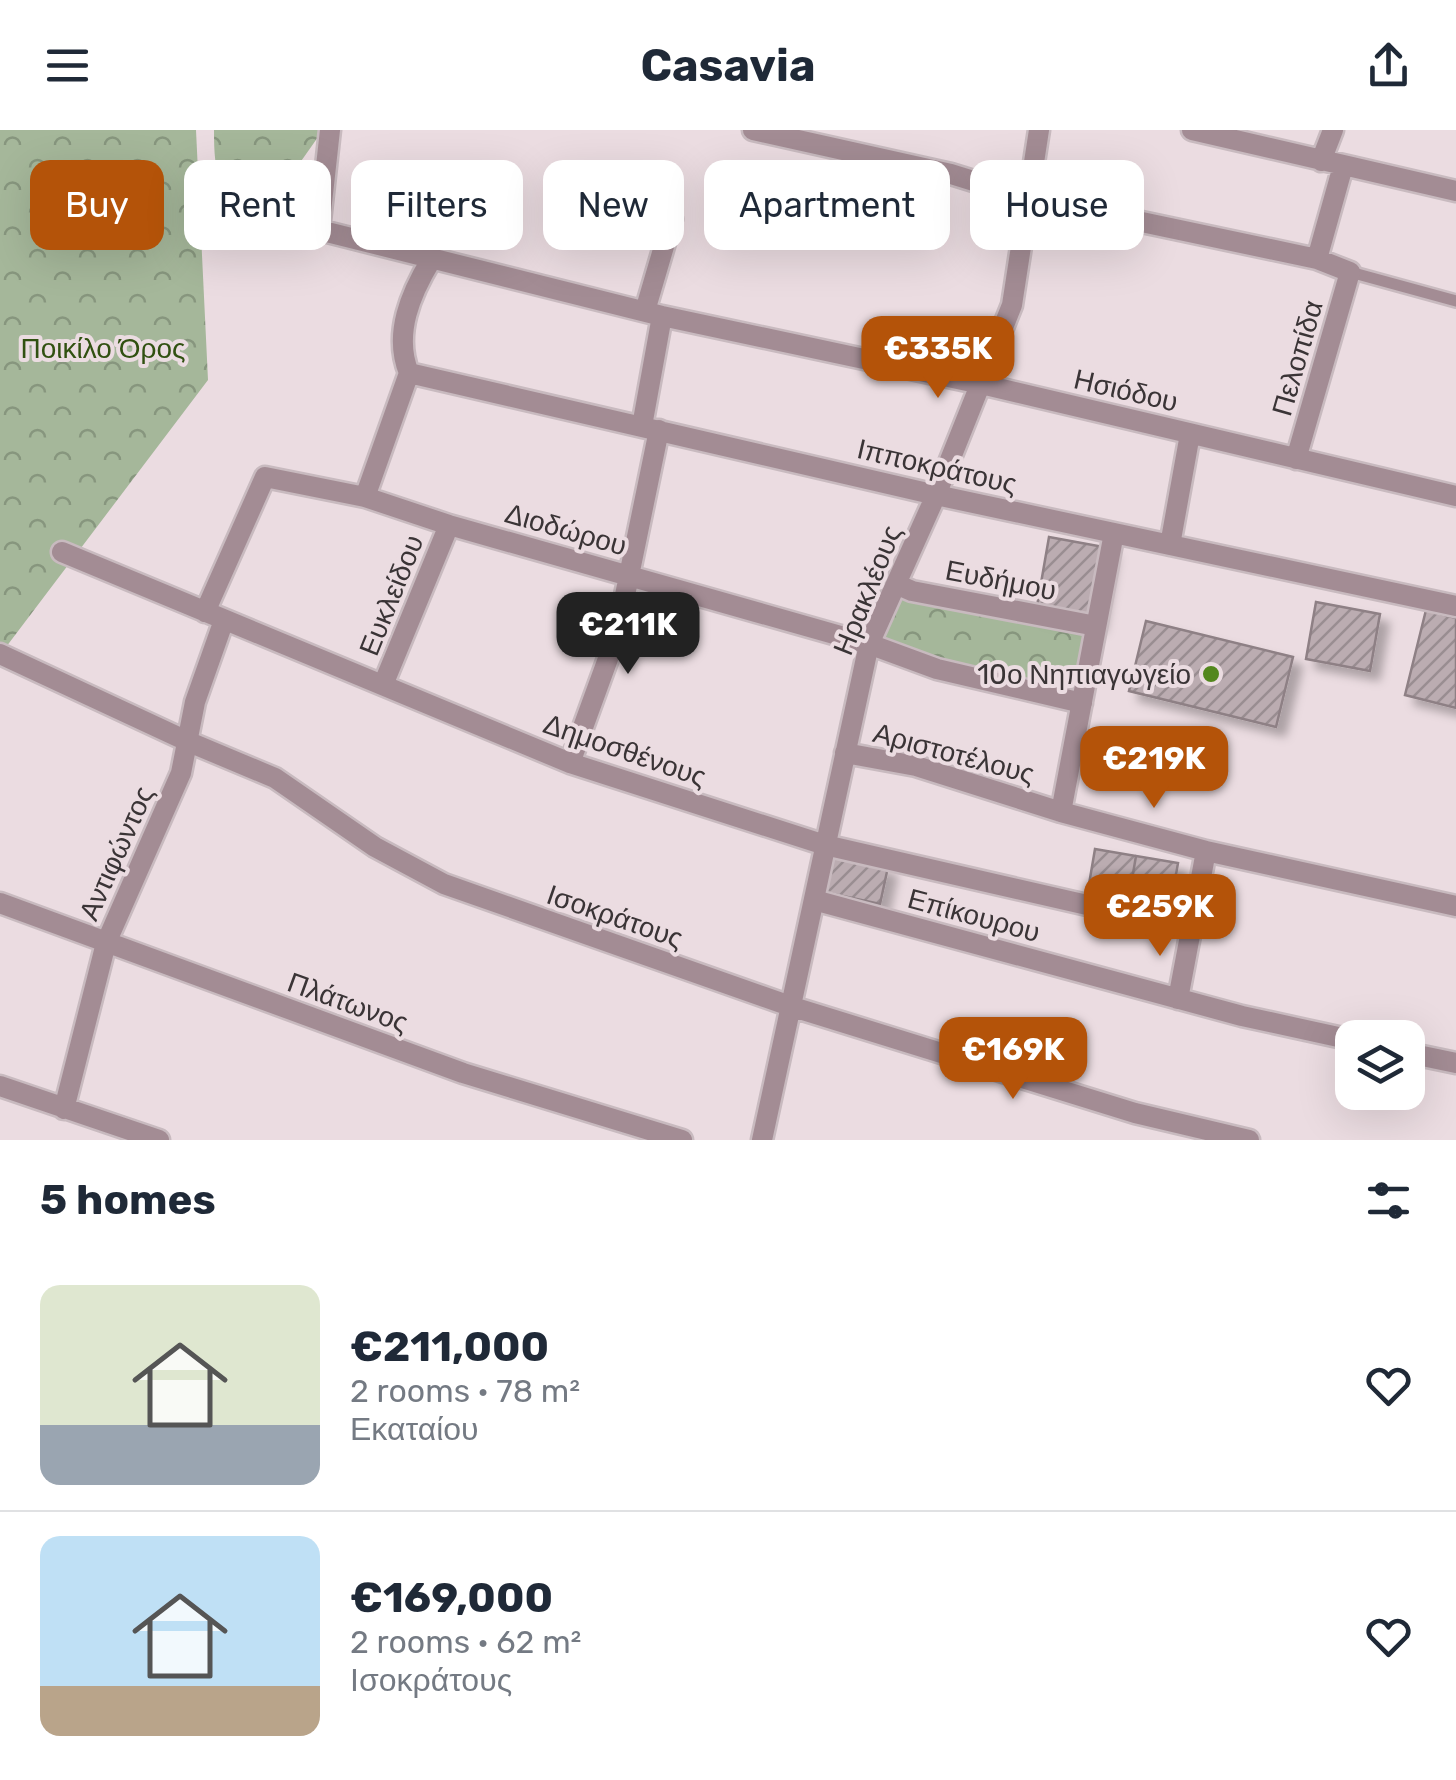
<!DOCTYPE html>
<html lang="en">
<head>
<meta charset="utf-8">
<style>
  body { margin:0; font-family:Rubik,sans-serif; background:#f6f6f7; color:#1f2937; height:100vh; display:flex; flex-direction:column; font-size:38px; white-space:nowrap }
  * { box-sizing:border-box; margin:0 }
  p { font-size:32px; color:#747a83 }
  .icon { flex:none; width:55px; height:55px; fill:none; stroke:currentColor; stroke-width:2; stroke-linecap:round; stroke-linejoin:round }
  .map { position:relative; height:1010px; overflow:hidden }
  .panel { display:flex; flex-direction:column; background:#fff; flex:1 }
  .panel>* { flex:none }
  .guide { position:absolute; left:30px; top:30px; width:1398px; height:90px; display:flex; gap:20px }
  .buttons { position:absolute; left:1335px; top:890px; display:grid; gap:20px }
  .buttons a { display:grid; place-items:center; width:90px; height:90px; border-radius:20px; background:#fff; box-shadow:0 10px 40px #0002; font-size:50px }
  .price { position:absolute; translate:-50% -85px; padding:0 22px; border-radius:20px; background:#b45309; color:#fff; font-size:32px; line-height:65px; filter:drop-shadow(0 2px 5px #0008) }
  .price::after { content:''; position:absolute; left:50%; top:60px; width:30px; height:22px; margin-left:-15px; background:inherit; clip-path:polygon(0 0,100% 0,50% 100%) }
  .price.selected { background:#222; color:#fff }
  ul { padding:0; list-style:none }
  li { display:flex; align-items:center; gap:30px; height:250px; padding:0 40px }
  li+li { border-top:2px solid #e0e1e3 }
  li span { display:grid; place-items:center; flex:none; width:280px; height:200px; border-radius:20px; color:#555 }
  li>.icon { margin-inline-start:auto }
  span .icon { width:120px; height:120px; fill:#fffc; stroke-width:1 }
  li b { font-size:42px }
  h2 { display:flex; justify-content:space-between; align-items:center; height:120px; padding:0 40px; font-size:42px }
  .tag { padding:0 35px; border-radius:20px; background:#fff; box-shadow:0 10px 40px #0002; font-size:35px; line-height:90px }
  .tag.selected { background:#b45309; color:#fff }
  header { display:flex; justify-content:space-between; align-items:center; height:130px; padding:0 40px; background:#fff; font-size:45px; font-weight:700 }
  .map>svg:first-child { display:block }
  .forest { fill:url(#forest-crowns) }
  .building { fill:url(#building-hatch); stroke:#8e8085; stroke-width:2.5; filter:url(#shadow) }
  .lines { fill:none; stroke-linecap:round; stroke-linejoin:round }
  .lane-casing { stroke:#c8babf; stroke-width:16 }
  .street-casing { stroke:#c8babf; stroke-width:25 }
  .lane { stroke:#a38c94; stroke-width:11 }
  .street { stroke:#a38c94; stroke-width:20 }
  .poi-dot { fill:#53871d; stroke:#ebdce1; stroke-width:4 }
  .labels { text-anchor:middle; stroke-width:8; stroke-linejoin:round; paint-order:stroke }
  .park-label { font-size:28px; fill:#315111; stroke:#ebdce1 }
  .street-label { font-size:28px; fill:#3a3436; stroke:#ebdce1 }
  .poi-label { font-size:28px; fill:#3a3436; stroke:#ebdce1; text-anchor:end }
</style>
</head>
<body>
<header><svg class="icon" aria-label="menu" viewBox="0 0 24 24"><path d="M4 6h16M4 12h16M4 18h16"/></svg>Casavia<svg class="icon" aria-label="share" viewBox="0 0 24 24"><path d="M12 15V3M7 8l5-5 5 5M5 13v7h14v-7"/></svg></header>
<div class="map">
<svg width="1456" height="1010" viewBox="0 0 1456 1010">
  <defs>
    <pattern id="forest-crowns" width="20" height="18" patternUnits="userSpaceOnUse" patternTransform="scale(2.5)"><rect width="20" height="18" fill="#a5b79a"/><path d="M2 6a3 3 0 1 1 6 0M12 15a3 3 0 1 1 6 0" fill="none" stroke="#87967e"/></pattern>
    <pattern id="building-hatch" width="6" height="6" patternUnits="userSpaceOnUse" patternTransform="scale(2.5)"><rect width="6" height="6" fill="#bbacb1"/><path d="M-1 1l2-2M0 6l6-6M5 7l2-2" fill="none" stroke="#998d91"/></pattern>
    <filter id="shadow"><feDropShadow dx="9" dy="9" stdDeviation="5" flood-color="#0004"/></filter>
  </defs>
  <rect width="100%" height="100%" fill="#ebdce1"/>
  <path class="forest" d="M0,0h196l12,250 -208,275z
    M214,0h109l-57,81c-47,-21 -52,-29 -52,-81z
    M896,454l200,42 -14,77 -213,-59z"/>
  <path class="building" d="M1049,407l60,11 -13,75 -60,-11z
    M1316,472l64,12 -10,57 -64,-12z
    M1426,480l30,8v90l-51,-13z
    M1146,491l147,36 -17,70 -147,-36z
    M1095,719l41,7 -7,41 -41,-7z
    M832,725l56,12 -8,37 -56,-12z
    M1136,726l42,7 -7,41 -42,-7z"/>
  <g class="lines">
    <defs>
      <path id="lane" d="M1350,142l106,29"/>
      <path id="street" d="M330,0l-11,100 343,86 319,68 475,112
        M753,0l198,44 77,24 289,61 33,13 -54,187
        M1192,0l264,61
        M1321,31l12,-31
        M1317,129l26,-93
        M645,181l27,-92
        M409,243l527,122 520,111
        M409,243c-16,-39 2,-80 22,-113
        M642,296l20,-110
        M365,367l44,-124
        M1170,415l20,-111
        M62,422l508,211 255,82 367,84
        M896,454l16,7 184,35
        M205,482l60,-135 100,20 84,28 420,119 68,25 145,34
        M0,524l189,88 86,36 100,69 69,37 349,123 342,106 114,27
        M383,555l66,-160
        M845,623l71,13 145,46 145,39 250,55
        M570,633l47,-129 42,-204
        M1061,682l53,-279
        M814,770l428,116 110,24
        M0,773l463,170 219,67
        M1178,869l28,-148
        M1408,923l48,10
        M0,956l159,54
        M64,979l42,-166 75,-170 14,-71 29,-82
        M762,1010l107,-496 67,-149 76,-190 27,-175"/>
    </defs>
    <use href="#lane" class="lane-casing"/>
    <use href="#street" class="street-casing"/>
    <use href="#lane" class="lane"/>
    <use href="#street" class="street"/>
  </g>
  <circle class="poi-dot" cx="1211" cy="544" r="10"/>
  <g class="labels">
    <g class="park-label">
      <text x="103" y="228">Ποικίλο Όρος</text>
    </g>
    <g class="street-label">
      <text transform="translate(1297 228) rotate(-74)" y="10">Πελοπίδα</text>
      <text transform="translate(1126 260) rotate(13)" y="10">Ησιόδου</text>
      <text transform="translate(937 336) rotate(13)" y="10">Ιπποκράτους</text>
      <text transform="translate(566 399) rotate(16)" y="10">Διοδώρου</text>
      <text transform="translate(1001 450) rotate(11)" y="10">Ευδήμου</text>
      <text transform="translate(867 460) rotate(-68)" y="10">Ηρακλέους</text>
      <text transform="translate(391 465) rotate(-68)" y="10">Ευκλείδου</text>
      <text transform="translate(625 620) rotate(19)" y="10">Δημοσθένους</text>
      <text transform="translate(954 623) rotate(15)" y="10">Αριστοτέλους</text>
      <text transform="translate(116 723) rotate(-66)" y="10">Αντιφώντος</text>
      <text transform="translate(974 785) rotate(15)" y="10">Επίκουρου</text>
      <text transform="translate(615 786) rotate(19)" y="10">Ισοκράτους</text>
      <text transform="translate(348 872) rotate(20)" y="10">Πλάτωνος</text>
    </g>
    <g class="poi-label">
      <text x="1191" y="554">10ο Νηπιαγωγείο</text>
    </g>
  </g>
</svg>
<div class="buttons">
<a><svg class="icon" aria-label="layers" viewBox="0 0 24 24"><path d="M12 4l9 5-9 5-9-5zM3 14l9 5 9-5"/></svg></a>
</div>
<b class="price" style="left:938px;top:271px">€335K</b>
<b class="price selected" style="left:628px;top:547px">€211K</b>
<b class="price" style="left:1154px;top:681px">€219K</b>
<b class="price" style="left:1160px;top:829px">€259K</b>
<b class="price" style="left:1013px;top:972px">€169K</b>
<div class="guide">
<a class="tag selected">Buy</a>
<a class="tag">Rent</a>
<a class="tag">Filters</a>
<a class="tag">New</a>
<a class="tag">Apartment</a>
<a class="tag">House</a>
</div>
</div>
<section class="panel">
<h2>5 homes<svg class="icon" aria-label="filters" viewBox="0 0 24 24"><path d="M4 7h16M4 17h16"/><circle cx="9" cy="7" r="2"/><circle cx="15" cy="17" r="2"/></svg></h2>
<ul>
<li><span style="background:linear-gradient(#dfe7d0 70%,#9aa5b1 0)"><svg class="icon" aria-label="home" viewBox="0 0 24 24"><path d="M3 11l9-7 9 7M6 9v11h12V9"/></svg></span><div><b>€211,000</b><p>2 rooms · 78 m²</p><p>Εκαταίου</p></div><svg class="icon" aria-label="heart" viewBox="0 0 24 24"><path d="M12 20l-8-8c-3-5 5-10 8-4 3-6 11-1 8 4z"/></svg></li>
<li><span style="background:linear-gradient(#bfe0f5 75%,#b9a48a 0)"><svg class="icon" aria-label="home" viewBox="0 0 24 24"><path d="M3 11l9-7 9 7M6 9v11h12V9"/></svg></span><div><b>€169,000</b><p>2 rooms · 62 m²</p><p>Ισοκράτους</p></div><svg class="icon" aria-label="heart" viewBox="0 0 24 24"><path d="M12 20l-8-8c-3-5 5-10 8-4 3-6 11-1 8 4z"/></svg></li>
</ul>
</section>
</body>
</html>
